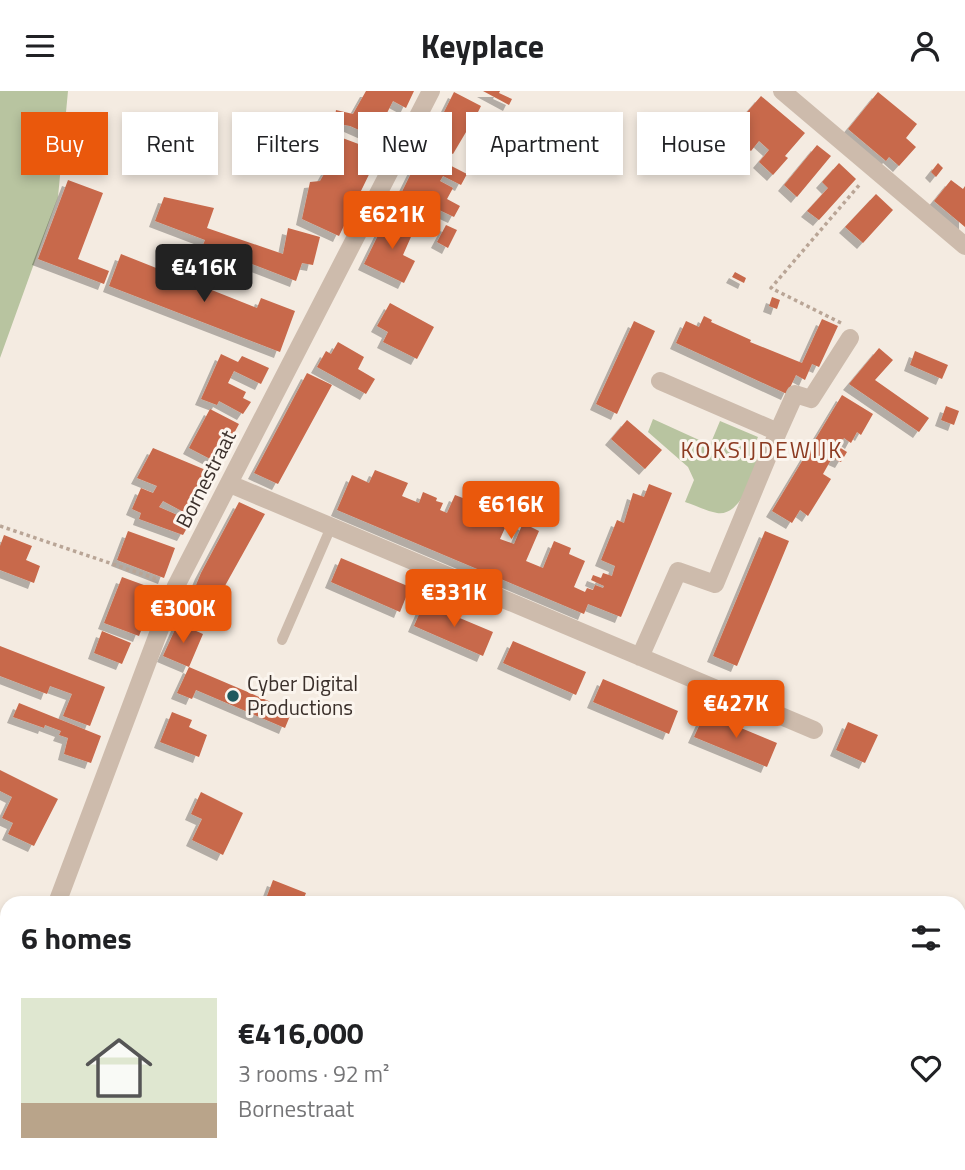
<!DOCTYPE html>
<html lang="en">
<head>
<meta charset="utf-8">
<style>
  body { margin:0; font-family:"Titillium Web",sans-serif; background:#f2f2f2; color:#202124; height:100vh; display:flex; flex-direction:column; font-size:26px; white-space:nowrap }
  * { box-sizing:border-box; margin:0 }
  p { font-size:23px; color:#757577 }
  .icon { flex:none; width:38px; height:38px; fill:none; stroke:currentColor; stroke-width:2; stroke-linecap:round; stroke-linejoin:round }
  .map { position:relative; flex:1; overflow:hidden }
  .panel { position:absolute; left:0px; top:805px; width:966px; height:275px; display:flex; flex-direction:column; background:#fff; border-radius:21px 21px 0 0; box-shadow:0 4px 10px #0003 }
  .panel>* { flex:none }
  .guide { position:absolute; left:21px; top:21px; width:924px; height:63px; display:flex; gap:14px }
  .price { position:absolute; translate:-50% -60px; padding:0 16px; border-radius:7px; background:#ea580c; color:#fff; font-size:23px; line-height:46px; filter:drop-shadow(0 2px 4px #0008) }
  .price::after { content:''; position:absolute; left:50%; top:42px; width:21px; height:16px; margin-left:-10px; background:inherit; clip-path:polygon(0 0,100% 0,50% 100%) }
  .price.active { background:#222; color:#fff }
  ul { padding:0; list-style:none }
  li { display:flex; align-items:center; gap:21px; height:175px; padding:0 21px }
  li span { display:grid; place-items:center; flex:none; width:196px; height:140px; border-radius:0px; color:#555 }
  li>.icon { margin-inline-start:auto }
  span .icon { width:84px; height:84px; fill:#fffc; stroke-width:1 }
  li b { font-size:30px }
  h2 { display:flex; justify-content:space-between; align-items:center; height:84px; padding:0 21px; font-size:30px }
  .tag { padding:0 24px; border-radius:0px; background:#fff; box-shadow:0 4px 10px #0003; font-size:24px; line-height:63px }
  .tag.active { background:#ea580c; color:#fff }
  header { display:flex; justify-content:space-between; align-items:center; height:91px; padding:0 21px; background:#fff; font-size:32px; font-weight:700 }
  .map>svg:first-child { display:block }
  .green { fill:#b8c4a0 }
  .building { fill:#c8694b; filter:url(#shadow) }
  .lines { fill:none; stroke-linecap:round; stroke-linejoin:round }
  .path { stroke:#b9a596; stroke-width:3.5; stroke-dasharray:3.5 3.5; stroke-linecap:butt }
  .service { stroke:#cdbbac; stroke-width:10 }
  .minor { stroke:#cdbbac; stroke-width:18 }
  .poi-dot { fill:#1f5a5e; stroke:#fbf5ee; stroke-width:2.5 }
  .labels { text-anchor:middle; stroke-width:6; stroke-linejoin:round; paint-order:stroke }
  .street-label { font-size:21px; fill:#3b302b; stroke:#fbf5ee }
  .poi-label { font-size:21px; fill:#3b302b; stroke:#fbf5ee; text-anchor:start }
  .neighbourhood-label { font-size:23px; letter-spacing:2px; fill:#8c3b22; stroke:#fbf5ee }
</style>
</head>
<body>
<header><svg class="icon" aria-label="menu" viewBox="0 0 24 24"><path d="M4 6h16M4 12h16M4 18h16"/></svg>Keyplace<svg class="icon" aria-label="person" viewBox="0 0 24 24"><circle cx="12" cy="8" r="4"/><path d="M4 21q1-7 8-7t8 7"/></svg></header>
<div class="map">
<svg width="965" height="1079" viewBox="0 0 965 1079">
  <defs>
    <filter id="shadow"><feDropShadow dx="-6" dy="6" stdDeviation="0" flood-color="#0004"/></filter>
  </defs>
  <rect width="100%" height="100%" fill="#f4ebe1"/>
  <path class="green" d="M0,0h68l-10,106 -58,161z
    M653,328l57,26 10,-24 38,16 -6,13 9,6c-7,17 -20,61 -44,57 -11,-2 -22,-8 -32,-11l9,-22 -6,-13 -40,-35z"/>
  <path class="building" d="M366,0h48l-8,17 -13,-7 -18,36 -25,-11 -16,-3 2,-13 17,4z
    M483,0h17l-1,2 13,6 -3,6z
    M454,1l27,14 -3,6 35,18 -5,10 -36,-18 -19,32 -24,-12z
    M878,1l39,32 -11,14 10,9 -17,19 -10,-9 -3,4 -38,-32z
    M761,5l44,37 -20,23 3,2 -15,17 -14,-13 10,-12 -10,-9 -8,10 -14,-12 11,-14 -7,-6z
    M321,39l59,22 -41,84 -37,-17 8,-37 10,-1 19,-33 -20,-6z
    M817,54l14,11 -34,41 -13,-12z
    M422,60l45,23 -6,11 -18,-9 -3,5 13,7 -6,11 13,7 -6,11 -21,-10 -8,17 -31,-16z
    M839,72l17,16 -37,41 -12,-9 21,-23 -6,-6z
    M938,72l5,5 -7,9 -5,-5z
    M68,89l35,13 -25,66 31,12 -5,13 -66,-25z
    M951,89l12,9 2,-3v41l-31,-26z
    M876,103l17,16 -30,33 -18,-16z
    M164,106l50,11 -7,20 76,26 5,-26 32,9 -7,28 -11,-2 -6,18 -93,-36 2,-5 -50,-19z
    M387,126l27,13 -11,25 12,6 -11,22 -40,-19z
    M446,134l11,5 -9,18 -11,-6z
    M121,163l136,54 4,-10 34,13 -15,41 -171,-66z
    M735,181l11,6 -2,5 -12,-6z
    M772,206l8,3 -3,9 -8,-3z
    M390,212l44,24 -17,32 -34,-17 5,-10 -11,-6z
    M704,225l8,4 -1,2 40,18 -1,2 52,21 20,-44 16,7 -19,41 -7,-3 -7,16 -9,-5 -9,19 -111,-51 10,-22 13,6z
    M634,230l21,10 -38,83 -21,-10z
    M338,251l26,15 -6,12 17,10 -9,15 -49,-27 9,-16 5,3z
    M879,257l14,12 -18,20 54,38 -10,14 -70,-48z
    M915,260l33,14 -6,14 -32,-14z
    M221,263l17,8 4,-6 27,12 -8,16 -27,-13 -6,12 18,9 -3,6 8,4 -8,12 -24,-13 -2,4 -16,-6z
    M307,282l25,12 -54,99 -24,-11z
    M842,304l31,19 -12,21 -4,-3 -6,11 -7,-5 -5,9 8,5 -6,10 -9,-4 -9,16 8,5 -18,29 -5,8 -8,-6 -8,13 -20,-12z
    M946,315l13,5 -5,14 -13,-5z
    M210,318l29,15 -21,39 -29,-15z
    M627,329l35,30 -17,19 -34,-30z
    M153,357l60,25 -22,43 -28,-15 -4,6 32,14 -8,14 -44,-16 2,-6 -9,-4 9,-21 12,5 4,-7 -20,-8z
    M375,379l33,13 -6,13 17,7 4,-11 14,6 -1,3 7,2 -3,7 7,3 8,-18 13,5 -3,9 14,6 -2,4 6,3 4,-8 7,3 3,-8 7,3 2,-5 7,3 -13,29 14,5 9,-21 16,8 -13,30 17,7 11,-27 17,7 -2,6 16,7 -11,26 11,5 2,-4 6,2 2,-5 8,3 1,-2 -13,-6 2,-5 8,3 2,-5 9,3 3,-10 -14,-6 16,-40 7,3 9,-30 11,4 5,-13 23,9 -51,124 -33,-13 -4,10 -247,-104 15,-35 17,8z
    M239,411l26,12 -39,70 -13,28 -24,-10 12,-29z
    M128,440l47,17 -11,30 -47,-18z
    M765,440l24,10 -52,125 -24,-10z
    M4,444l28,11 -6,14 14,6 -6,17 -34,-13v-24z
    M341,467l69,29 -10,25 -69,-30z
    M122,486l30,11 -4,10 5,2 -14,36 -35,-13z
    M424,512l69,29 -10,24 -69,-30z
    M178,532l25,11 -14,33 -26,-11z
    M102,540l29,12 -9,21 -28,-11z
    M513,550l73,31 -10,23 -73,-32z
    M0,555l105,41 -15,39 -27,-10 9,-22 -22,-8 -3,8 -47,-18z
    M189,576l103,44 -7,17 -89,-38 -4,9 -15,-6z
    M603,588l75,32 -9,23 -76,-32z
    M19,612l82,33 -10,27 -27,-9 4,-16 -9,-3 2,-4 -16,-6 -1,3 -31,-11z
    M172,621l20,8 -3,7 18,8 -8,22 -39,-15z
    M705,622l72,30 -10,24 -73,-30z
    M848,631l30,13 -13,28 -29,-13z
    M0,679l58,29 -24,47 -26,-12 5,-11 -11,-5 10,-21 -12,-6z
    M201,701l42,21 -20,42 -31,-15 10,-21 -11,-5z
    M273,789l33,13 -4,10h-16l-19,-7z
    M959,822l6,2v13l-5,18z
    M0,1065l7,3v5h13l9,3 -1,3h-28z
    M766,1073h57l-2,6h-58z"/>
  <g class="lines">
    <path class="path" d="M841,232l-70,-35 90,-105
      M0,435l157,53
      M0,928l7,-19
      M0,1010l7,-18"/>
    <path class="service" d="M282,549l49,-113"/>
    <path class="minor" d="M782,0l183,155
      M660,290l118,51 17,-38 16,5 39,-61
      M230,393l584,246
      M640,566l38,-86 37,13 63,-152
      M57,812l119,-317 255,-495
      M0,968l7,-19"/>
  </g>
  <circle class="poi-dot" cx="233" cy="605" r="7"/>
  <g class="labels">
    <g class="street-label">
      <text transform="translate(206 388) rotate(-63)" y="7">Bornestraat</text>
    </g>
    <g class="poi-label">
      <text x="247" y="600">Cyber Digital<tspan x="247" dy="24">Productions</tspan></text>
    </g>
    <g class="neighbourhood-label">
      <text x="762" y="367">KOKSIJDEWIJK</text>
    </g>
  </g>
</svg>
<b class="price" style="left:392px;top:160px">€621K</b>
<b class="price active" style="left:204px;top:213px">€416K</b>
<b class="price" style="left:511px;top:450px">€616K</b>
<b class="price" style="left:454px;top:538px">€331K</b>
<b class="price" style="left:183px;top:554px">€300K</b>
<b class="price" style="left:736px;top:649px">€427K</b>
<div class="guide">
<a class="tag active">Buy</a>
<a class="tag">Rent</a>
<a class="tag">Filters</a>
<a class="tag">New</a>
<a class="tag">Apartment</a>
<a class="tag">House</a>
</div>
<section class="panel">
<h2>6 homes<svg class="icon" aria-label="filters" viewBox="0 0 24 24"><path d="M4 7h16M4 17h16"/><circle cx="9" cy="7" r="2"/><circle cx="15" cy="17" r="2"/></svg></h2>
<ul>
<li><span style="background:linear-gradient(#dfe7d0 75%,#b9a48a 0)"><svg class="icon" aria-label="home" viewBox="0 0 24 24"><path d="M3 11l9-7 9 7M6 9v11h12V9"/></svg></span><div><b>€416,000</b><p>3 rooms · 92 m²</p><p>Bornestraat</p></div><svg class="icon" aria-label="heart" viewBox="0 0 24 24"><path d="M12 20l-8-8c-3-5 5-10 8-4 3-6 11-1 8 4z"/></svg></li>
</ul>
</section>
</div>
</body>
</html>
